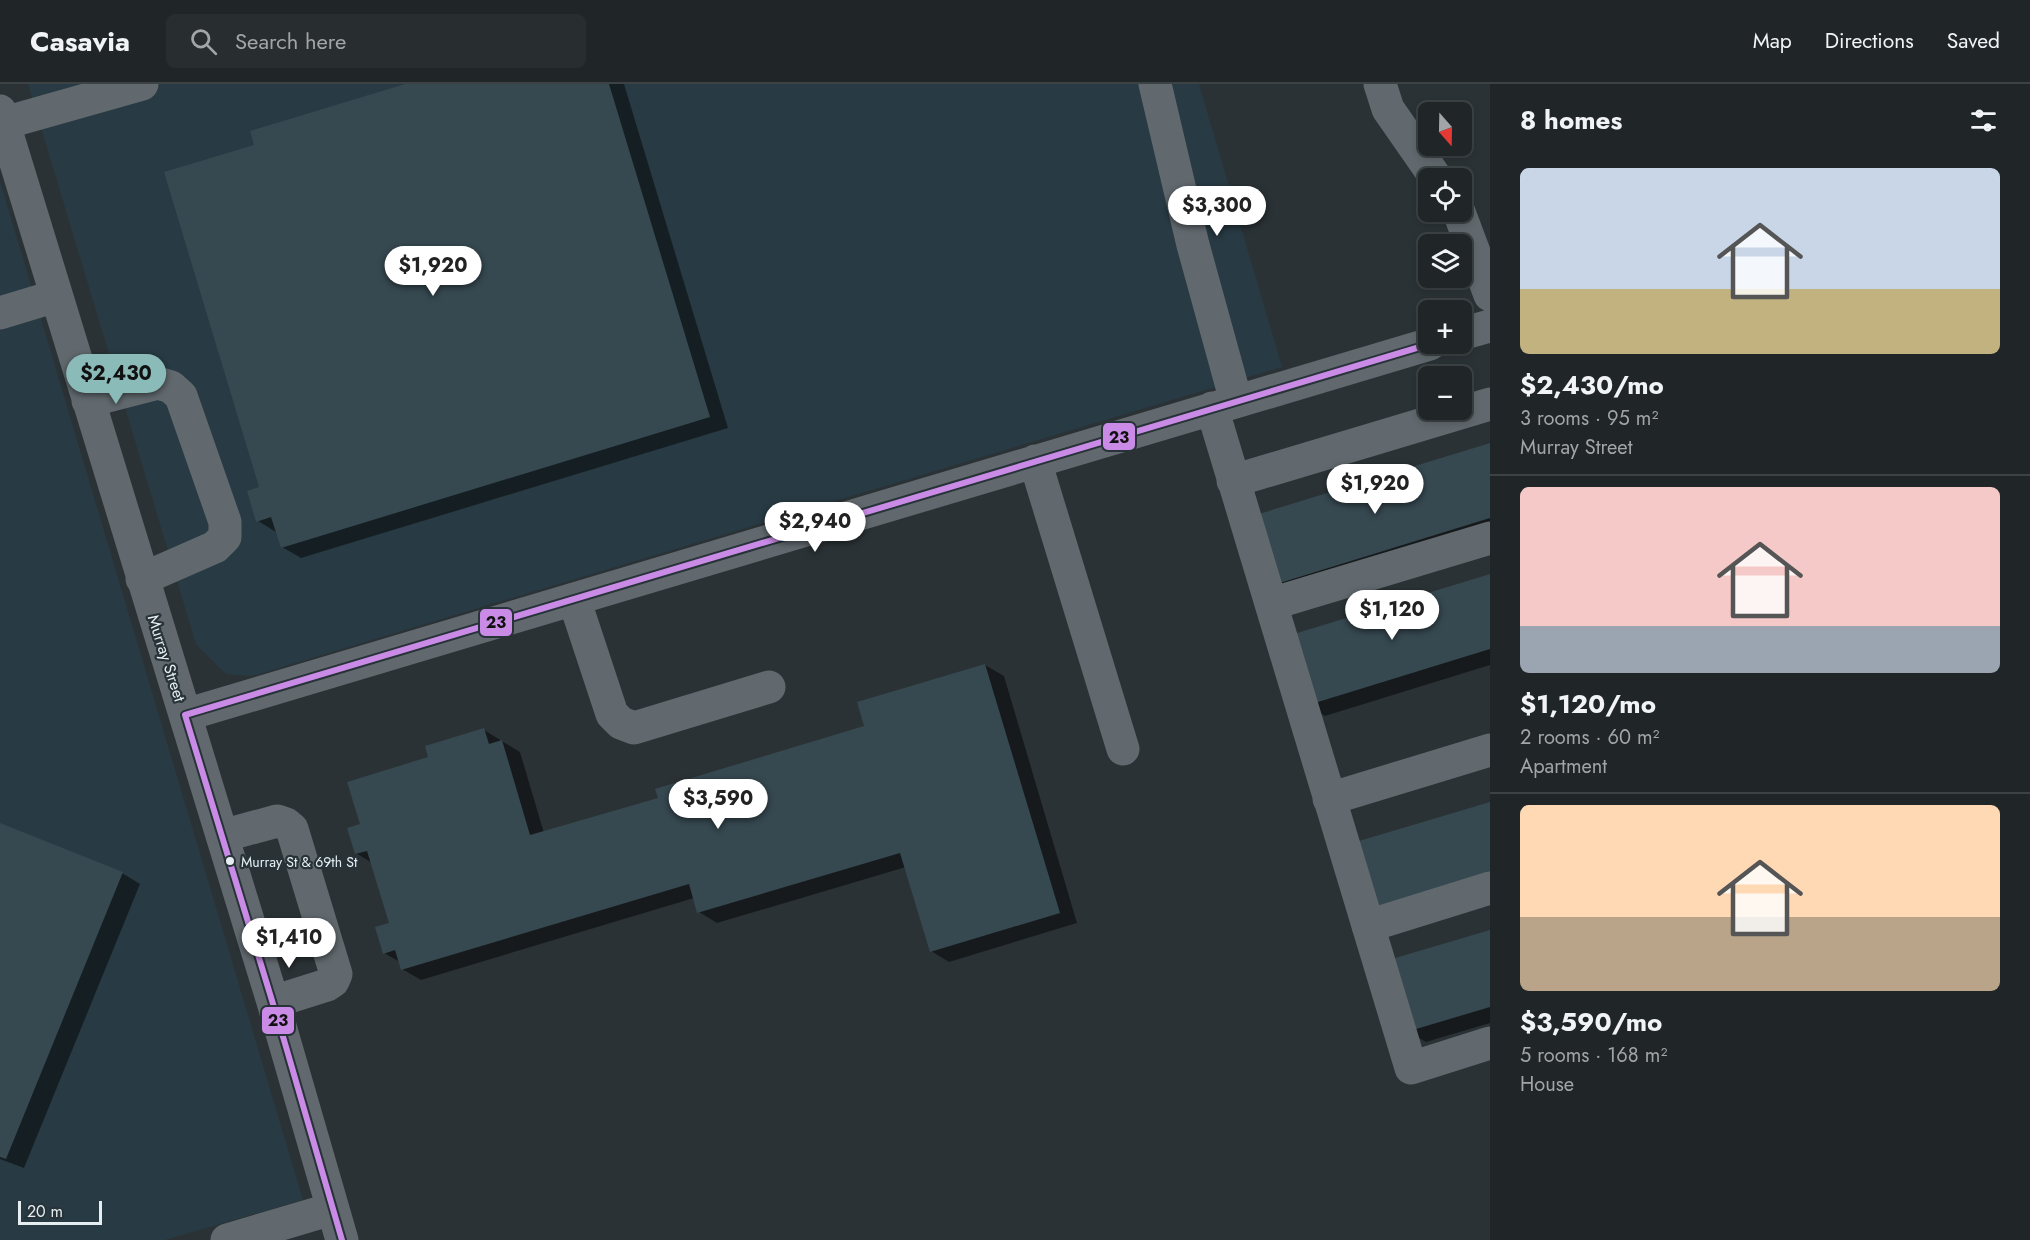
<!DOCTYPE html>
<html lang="en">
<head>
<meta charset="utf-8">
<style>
  body { margin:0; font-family:Jost,sans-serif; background:#282e30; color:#f1f3f6; height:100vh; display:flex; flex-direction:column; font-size:22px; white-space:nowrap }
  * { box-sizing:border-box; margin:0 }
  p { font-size:20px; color:#a2a5a8 }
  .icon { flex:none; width:33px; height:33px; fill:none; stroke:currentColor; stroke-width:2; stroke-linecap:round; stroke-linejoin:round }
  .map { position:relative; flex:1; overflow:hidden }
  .panel { display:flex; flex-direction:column; background:#202628; width:540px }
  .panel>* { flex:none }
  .needle { width:39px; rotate:160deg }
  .controls { position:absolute; left:1418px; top:18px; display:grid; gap:12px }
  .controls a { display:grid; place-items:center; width:54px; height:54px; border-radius:9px; background:#202628; box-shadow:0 3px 9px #0003,0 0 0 2px #3d4345; font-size:30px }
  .scale { position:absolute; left:18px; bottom:15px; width:84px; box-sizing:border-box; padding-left:6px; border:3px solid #e6eef2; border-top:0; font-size:16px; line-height:21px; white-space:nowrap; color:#e6eef2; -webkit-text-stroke:4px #273339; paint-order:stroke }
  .price { position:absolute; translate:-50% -51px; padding:0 14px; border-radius:21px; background:#fff; color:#222; font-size:20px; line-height:39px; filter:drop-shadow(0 2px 3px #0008) }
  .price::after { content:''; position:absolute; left:50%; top:36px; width:18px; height:14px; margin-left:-9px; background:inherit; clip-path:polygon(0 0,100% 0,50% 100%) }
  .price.active { background:#8bbbb9; color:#111 }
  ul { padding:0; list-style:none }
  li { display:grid; align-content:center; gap:12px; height:318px; padding:0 30px }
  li+li { border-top:2px solid #3d4345 }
  li span { display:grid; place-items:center; height:186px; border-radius:9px; color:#555 }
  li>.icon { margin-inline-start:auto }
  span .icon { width:108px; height:108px; fill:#fffc; stroke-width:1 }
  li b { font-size:26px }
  h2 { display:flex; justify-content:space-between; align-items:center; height:72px; padding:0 30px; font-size:26px }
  header { display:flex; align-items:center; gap:36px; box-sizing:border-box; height:84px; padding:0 30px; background:#202628; border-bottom:2px solid #3d4345 }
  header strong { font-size:28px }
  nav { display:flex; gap:33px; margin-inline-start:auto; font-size:21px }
  .search { width:420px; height:54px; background:#282e30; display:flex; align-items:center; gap:15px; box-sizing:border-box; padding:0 21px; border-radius:9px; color:#a2a5a8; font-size:22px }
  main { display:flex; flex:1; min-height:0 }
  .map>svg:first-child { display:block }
  .built { fill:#283a43 }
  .shadow { fill:#0007 }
  .building { fill:#364850 }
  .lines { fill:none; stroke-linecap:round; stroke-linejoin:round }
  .minor { stroke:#61696e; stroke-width:33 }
  .bus-1-casing { stroke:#273339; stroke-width:10 }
  .bus-1 { stroke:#ca8be6; stroke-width:6 }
  .bus-dot { fill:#e6eef2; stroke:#273339; stroke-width:2 }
  .labels { text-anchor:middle; stroke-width:4.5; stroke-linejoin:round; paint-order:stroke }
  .bus-label { font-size:14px; fill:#e6eef2; stroke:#273339; text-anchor:start }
  .street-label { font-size:16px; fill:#e6eef2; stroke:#273339 }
  .line-badge { stroke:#273339; stroke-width:2 }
  .pale-badge-label { font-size:16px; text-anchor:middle; font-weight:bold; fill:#111 }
</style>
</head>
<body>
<header>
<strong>Casavia</strong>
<div class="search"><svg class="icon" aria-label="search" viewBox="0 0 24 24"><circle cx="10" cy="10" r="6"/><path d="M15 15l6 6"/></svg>Search here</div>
<nav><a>Map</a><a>Directions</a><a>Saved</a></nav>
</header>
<main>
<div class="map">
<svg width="1490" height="1156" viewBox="0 0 1490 1156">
  <rect width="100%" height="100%" fill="#2b3235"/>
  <path class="built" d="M28,0h1171l83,283 -1030,309 -26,-2 -30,-30z
    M0,97l303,1019 -138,40h-165z"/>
  <path class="shadow" d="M411,0h213l104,344 -427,130 -19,-11 -6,-15 -18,-11 3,-33 -5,-342z
    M1490,360v90l-200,61 -19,-10z
    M1490,492v89l-165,51 -18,-11z
    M985,581l19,11 73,247 -128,39 -18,-11 -25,-84 -189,56 -18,-11 -5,-14 -273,82 -19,-11 -2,-7 -16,-9 7,-29 -19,-61 -16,-10 5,-28 69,-67 54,-28 36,22 24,81 116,-34 206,-72z
    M0,741l122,48 18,11 -116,284 -24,-9z
    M1490,847v92l-64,19 -19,-11z"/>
  <path class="building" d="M405,0h204l101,333 -429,131 -10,-31 -15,5 -9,-31 12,-4 -95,-315 90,-27 -4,-14z
    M1490,359v75l-220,68 -21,-69z
    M1490,490v75l-185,57 -21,-69z
    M985,580l75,249 -130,39 -30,-99 -203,60 -8,-29 -288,86 -6,-20 -12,4 -8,-27 14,-4 -22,-72 -12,3 -8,-26 13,-4 -13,-42 81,-25 -3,-11 59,-18 5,16 13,-4 28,95 128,-37 -3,-9 209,-63 -7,-24z
    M1490,718v74l-120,35 -21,-67z
    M0,739l123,49 -117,287 -6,-2z
    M1490,846v77l-84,25 -21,-71z"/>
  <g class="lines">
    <path class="minor" d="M1155,0l38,161 43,156
      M1380,0l8,25 48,69
      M0,27l273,891 69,238
      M4,39l138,-39
      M1459,128l31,83
      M0,229l56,-17
      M1461,250l29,-8
      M88,317l70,-18 13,4 10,9 44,126v15l-10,10 -73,32
      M1212,324l199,660 79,-25
      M1035,377l88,288
      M1233,397l257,-77
      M574,515l38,115 9,9 13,5 135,-41
      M1271,520l219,-66
      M185,631l1245,-371
      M1329,715l161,-49
      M222,752l55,-15 9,3 6,5 44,145 -3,7 -6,4 -54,17
      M1368,842l122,-38
      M227,1156l105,-31"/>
    <defs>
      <path id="bus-1" d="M185,631l1245,-371
        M185,631l99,325 58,200"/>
    </defs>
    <use href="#bus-1" class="bus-1-casing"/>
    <use href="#bus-1" class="bus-1"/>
  </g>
  <circle class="bus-dot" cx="230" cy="777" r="5"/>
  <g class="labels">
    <g class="bus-label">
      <text x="241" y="783">Murray St &amp; 69th St</text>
    </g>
    <g class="street-label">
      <text transform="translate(167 574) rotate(72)" y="6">Murray Street</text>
    </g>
  </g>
  <g class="line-badge">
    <rect x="1102" y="338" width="34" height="29" rx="6" fill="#ca8be6"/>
    <rect x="479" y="524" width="34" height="29" rx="6" fill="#ca8be6"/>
    <rect x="261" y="922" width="34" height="29" rx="6" fill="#ca8be6"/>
  </g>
  <g class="pale-badge-label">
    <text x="1119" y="359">23</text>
    <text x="496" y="544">23</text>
    <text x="278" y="942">23</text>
  </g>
</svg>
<div class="controls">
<a><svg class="needle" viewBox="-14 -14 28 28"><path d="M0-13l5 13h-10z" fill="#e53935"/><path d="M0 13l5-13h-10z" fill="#a2a5a8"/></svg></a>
<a><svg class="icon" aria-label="locate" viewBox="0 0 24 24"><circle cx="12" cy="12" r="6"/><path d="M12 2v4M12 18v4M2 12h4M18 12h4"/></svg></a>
<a><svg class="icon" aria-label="layers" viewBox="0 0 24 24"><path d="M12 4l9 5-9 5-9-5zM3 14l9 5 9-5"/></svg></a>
<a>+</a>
<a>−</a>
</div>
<div class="scale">20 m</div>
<b class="price" style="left:1217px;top:153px">$3,300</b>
<b class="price" style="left:433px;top:213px">$1,920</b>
<b class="price active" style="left:116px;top:321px">$2,430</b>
<b class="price" style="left:1375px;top:431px">$1,920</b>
<b class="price" style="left:815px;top:469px">$2,940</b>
<b class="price" style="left:1392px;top:557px">$1,120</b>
<b class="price" style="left:718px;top:746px">$3,590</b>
<b class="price" style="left:289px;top:885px">$1,410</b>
</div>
<section class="panel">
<h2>8 homes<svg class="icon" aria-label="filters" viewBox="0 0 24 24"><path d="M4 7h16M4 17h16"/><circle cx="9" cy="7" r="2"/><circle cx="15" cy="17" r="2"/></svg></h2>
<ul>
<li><span style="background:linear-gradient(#c9d6e8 65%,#c2b280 0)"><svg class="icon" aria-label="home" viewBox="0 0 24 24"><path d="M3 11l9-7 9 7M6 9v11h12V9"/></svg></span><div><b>$2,430/mo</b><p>3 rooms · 95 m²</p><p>Murray Street</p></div></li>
<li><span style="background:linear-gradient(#f6c9c9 75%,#9aa5b1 0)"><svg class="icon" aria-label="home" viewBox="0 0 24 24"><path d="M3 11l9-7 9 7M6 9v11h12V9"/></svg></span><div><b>$1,120/mo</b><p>2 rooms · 60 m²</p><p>Apartment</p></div></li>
<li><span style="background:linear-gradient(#ffd9b3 60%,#b9a48a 0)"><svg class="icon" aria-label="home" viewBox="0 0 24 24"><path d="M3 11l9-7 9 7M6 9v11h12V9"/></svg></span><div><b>$3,590/mo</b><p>5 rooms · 168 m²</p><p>House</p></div></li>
</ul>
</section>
</main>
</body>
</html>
